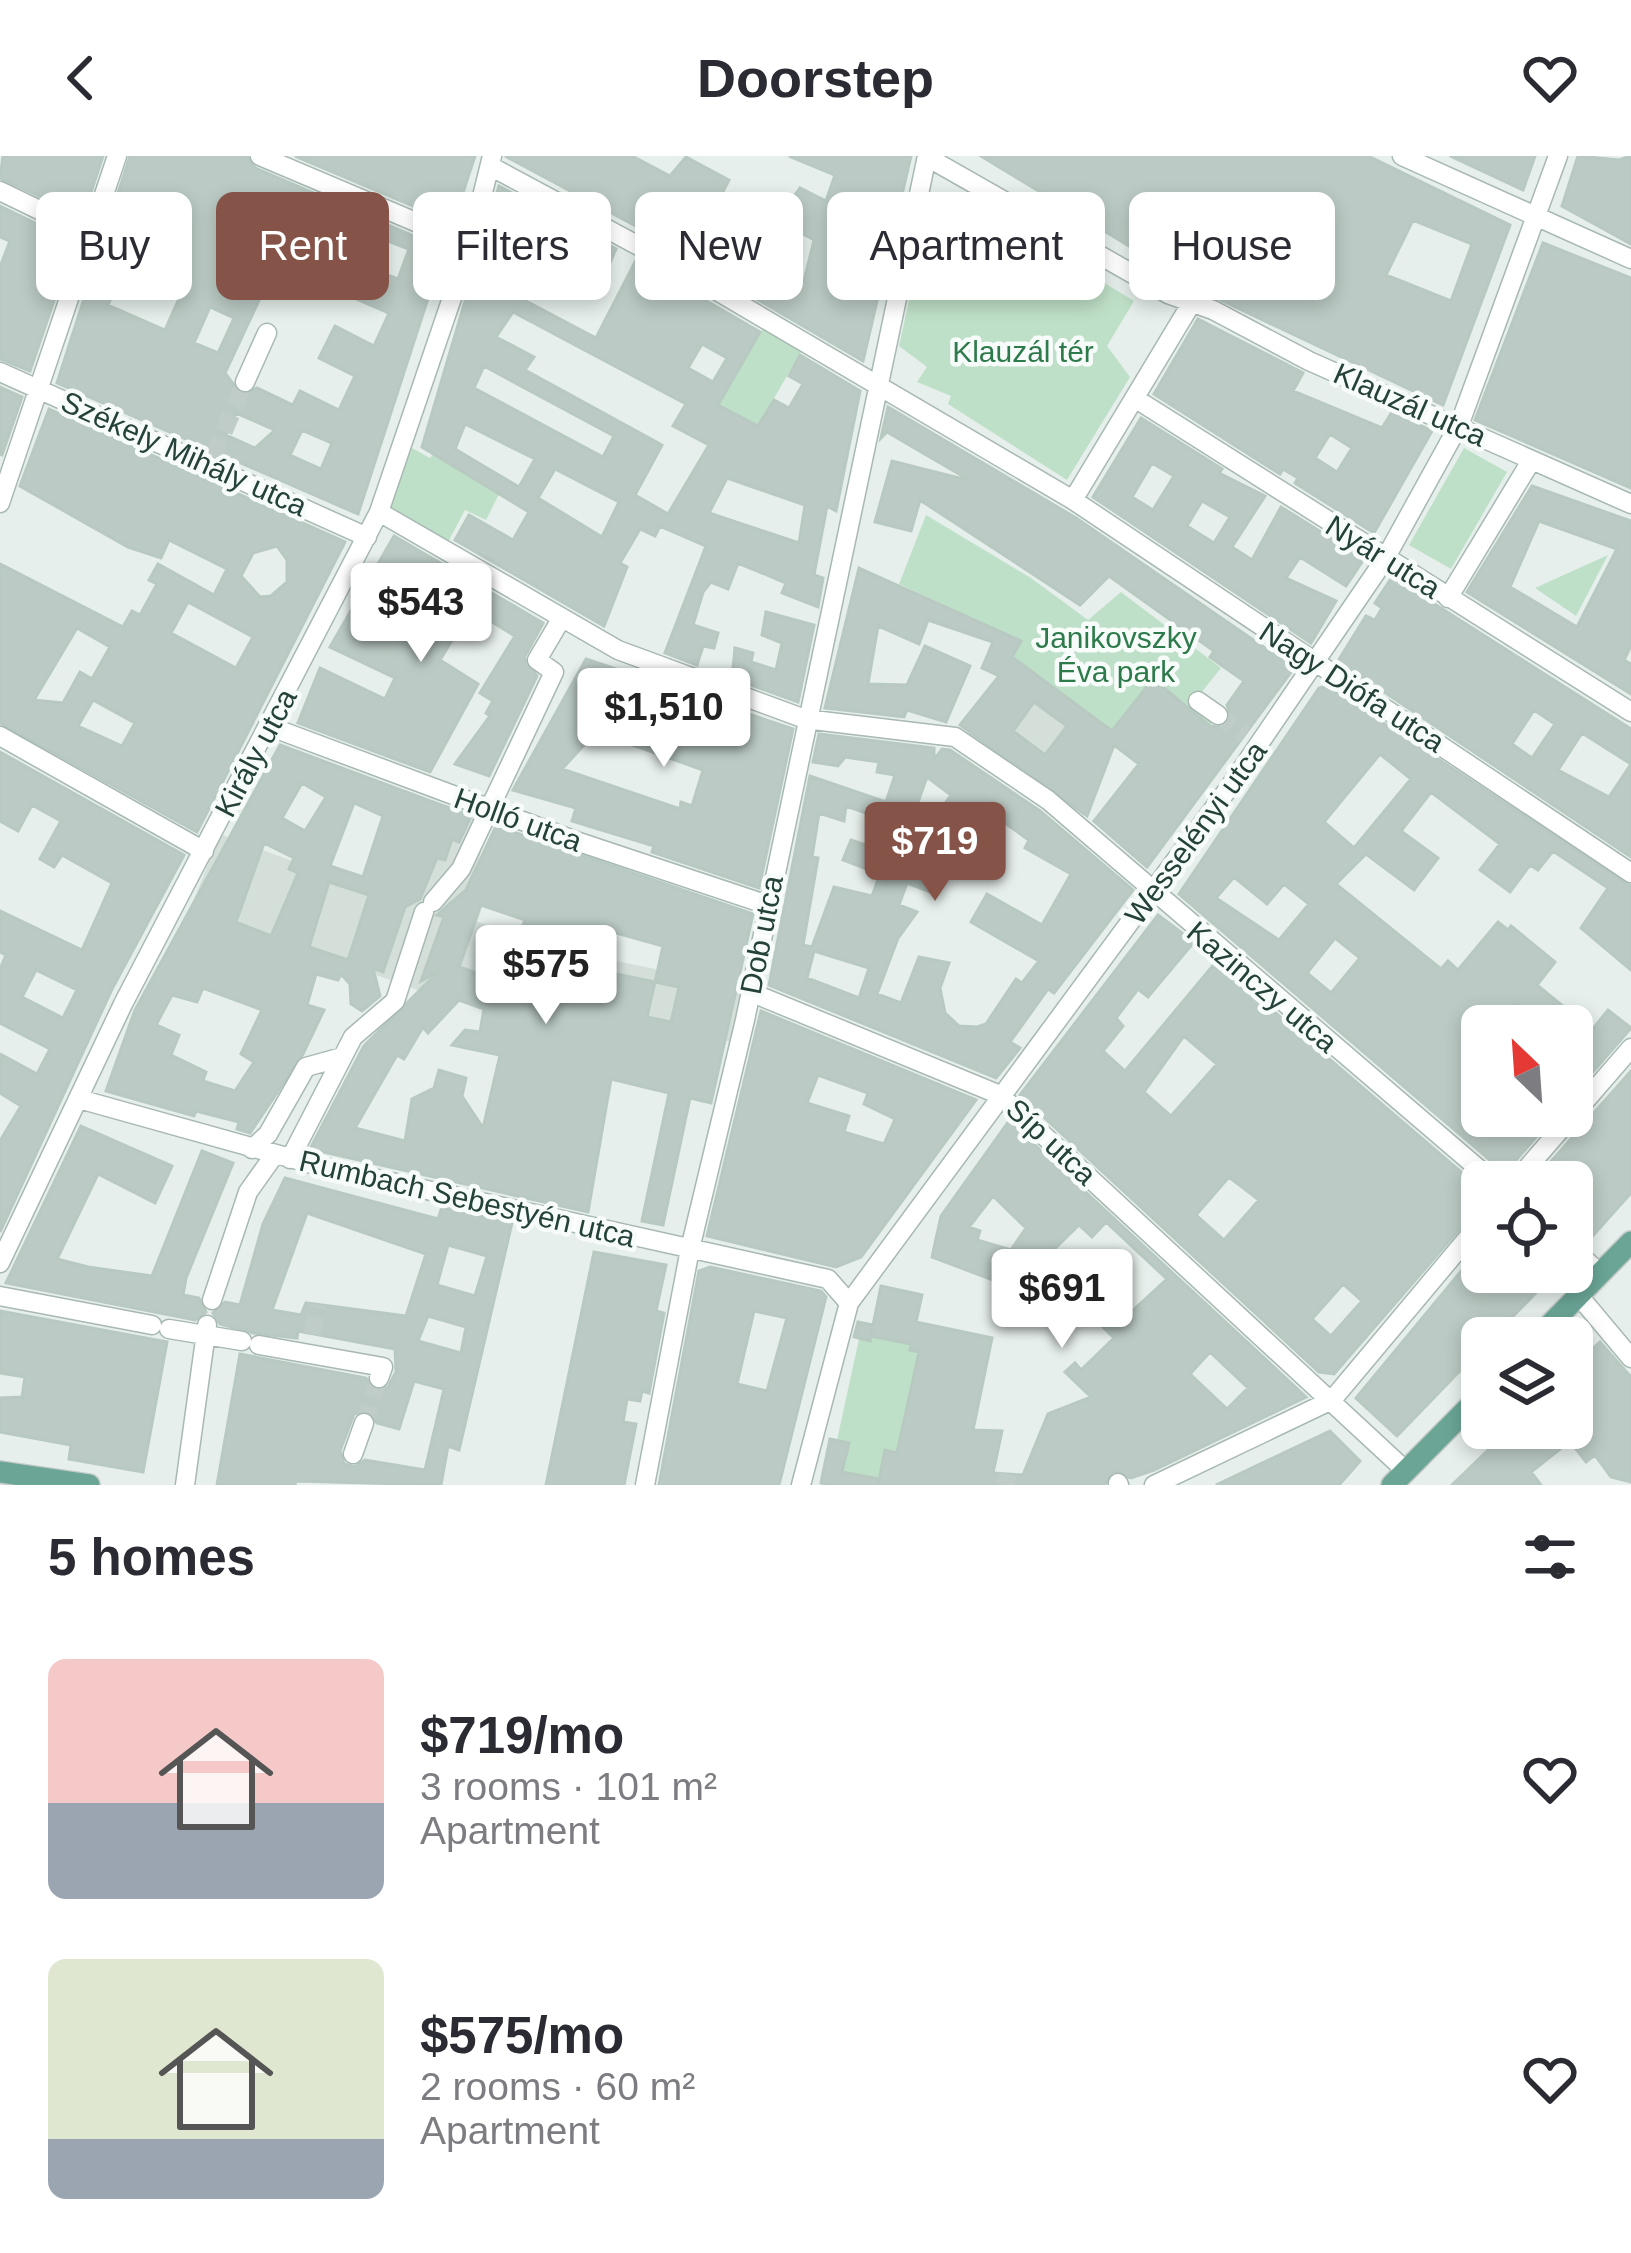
<!DOCTYPE html>
<html lang="en">
<head>
<meta charset="utf-8">
<style>
  body { margin:0; font-family:Arial,sans-serif; background:#f7f7f7; color:#2b2b33; height:100vh; display:flex; flex-direction:column; font-size:45px; white-space:nowrap }
  * { box-sizing:border-box; margin:0 }
  p { font-size:39px; color:#7c7c81 }
  .icon { flex:none; width:66px; height:66px; fill:none; stroke:currentColor; stroke-width:2; stroke-linecap:round; stroke-linejoin:round }
  .map { position:relative; height:1329px; overflow:hidden }
  .details { display:flex; flex-direction:column; background:#fff; flex:1 }
  .details>* { flex:none }
  .hud { position:absolute; left:36px; top:36px; width:1560px; height:108px; display:flex; gap:24px }
  .needle { width:78px; rotate:335deg }
  .buttons { position:absolute; left:1461px; top:849px; display:grid; gap:24px }
  .buttons a { display:grid; place-items:center; width:132px; height:132px; border-radius:18px; background:#fff; box-shadow:0 6px 18px #0003; font-size:60px }
  .price { position:absolute; translate:-50% -102px; padding:0 27px; border-radius:12px; background:#fff; color:#222; font-size:39px; line-height:78px; filter:drop-shadow(0 3px 6px #0008) }
  .price::after { content:''; position:absolute; left:50%; top:72px; width:36px; height:27px; margin-left:-18px; background:inherit; clip-path:polygon(0 0,100% 0,50% 100%) }
  .price.current { background:#855347; color:#fff }
  ul { padding:0; list-style:none }
  li { display:flex; align-items:center; gap:36px; height:300px; padding:0 48px }
  li span { display:grid; place-items:center; flex:none; width:336px; height:240px; border-radius:18px; color:#555 }
  li>.icon { margin-inline-start:auto }
  span .icon { width:144px; height:144px; fill:#fffc; stroke-width:1 }
  li b { font-size:51px }
  h2 { display:flex; justify-content:space-between; align-items:center; height:144px; padding:0 48px; font-size:51px }
  .tag { padding:0 42px; border-radius:18px; background:#fff; box-shadow:0 6px 18px #0003; font-size:42px; line-height:108px }
  .tag.current { background:#855347; color:#fff }
  header { display:flex; justify-content:space-between; align-items:center; height:156px; padding:0 48px; background:#fff; font-size:54px; font-weight:600 }
  .map>svg:first-child { display:block }
  .built { fill:#d4dfda }
  .green { fill:#bfe0c8 }
  .building { fill:#bbcac4; stroke:#b8c9c2; stroke-width:3; fill-rule:evenodd }
  .lines { fill:none; stroke-linecap:round; stroke-linejoin:round }
  .minor-tunnel { stroke:#bfccc8; stroke-width:18; stroke-dasharray:18 9; stroke-linecap:butt }
  .minor-casing { stroke:#a8b8b2; stroke-width:21 }
  .major-casing { stroke:#c2cac8; stroke-width:24 }
  .minor { stroke:#fff; stroke-width:18 }
  .major { stroke:#6aa596; stroke-width:21 }
  .labels { text-anchor:middle; stroke-width:9; stroke-linejoin:round; paint-order:stroke }
  .park-label { font-size:30px; fill:#2d7a4b; stroke:#f7fbf9 }
  .street-label { font-size:30px; fill:#24423a; stroke:#f7fbf9 }
</style>
</head>
<body>
<header><svg class="icon" aria-label="back" viewBox="0 0 24 24"><path d="M15 5l-7 7 7 7"/></svg>Doorstep<svg class="icon" aria-label="heart" viewBox="0 0 24 24"><path d="M12 20l-8-8c-3-5 5-10 8-4 3-6 11-1 8 4z"/></svg></header>
<div class="map">
<svg width="1631" height="1329" viewBox="0 0 1631 1329">
  <rect width="100%" height="100%" fill="#e6efeb"/>
  <path class="built" d="M1013,501l93,69 -53,72 -94,-72z
    M400,635l89,27 -24,100 115,36 167,33 -11,56 -287,-67 -10,22 -248,-91 29,-73 110,41 38,7z"/>
  <path class="green" d="M985,55l65,40 -7,12 16,9 8,-12 67,41 -27,45 23,31 -63,103 -119,-76 3,-8 -34,-14 10,-15 -28,-21 21,-95 30,11z
    M764,171l38,23 -44,76 -40,-21z
    M412,292l18,10 3,-4 66,40 -13,26 -21,-10 -18,34 -62,-32z
    M1464,292l43,24 -56,97 -42,-24z
    M926,359l105,63 57,42 33,-28 100,76 -20,25 22,15 -12,17 -58,-45 -40,50 -7,-4 -93,-69 7,-16 -121,-57z
    M1608,399l-32,61 -41,-28z
    M871,1180l40,8 -1,6 9,2 -22,101 -12,-2 -6,28 -37,-7 6,-29 -11,-3 22,-101 10,2z"/>
  <path class="building" d="M3,0h100l-20,60 -83,-38z
    M130,0h117l8,12 189,81 -86,265 -301,-131zM346,69l63,24 -11,30 -63,-24zM276,108l113,49 -15,33 -39,-20 -16,32 36,18 -16,34 -39,-19 -7,14 -36,-17 -16,7 -16,-22zM124,113l57,25 -16,36 -57,-25zM210,151l24,11 -16,35 -24,-10zM236,257l39,17 -20,18 -29,-13zM302,274l30,13 -11,26 -31,-14z
    M295,0h180l-22,67z
    M505,0h127l38,20 16,-19 43,23 -39,75z
    M789,0h122l-48,205 -137,-80 41,-80 21,4 12,-17 26,13 9,-26zM774,62l40,22 -12,49 -49,-28z
    M981,0h387l142,69 -67,180 -235,-111zM1413,64l59,24 -21,57 -65,-26z
    M1450,0h85l-12,34z
    M1578,0l41,4 12,-4v88l-69,-38z
    M499,30l117,63 -21,48 -57,-21 -12,25 70,37 40,-78 124,72 -42,73 40,21 16,-26 15,8 14,-24 -14,-8 11,-21 60,36 -24,120 -9,-5 -13,69 9,3 -5,29 -36,-14 4,-10 -48,-20 -10,26 -17,-7 -8,10 -10,33 25,8 -4,15 -11,-2 -6,19 -32,-12 41,-107 -46,-20 -5,10 -15,-7 -20,34 7,4 -23,59 -149,-86 14,-25 44,25 16,-28 -107,-65zM513,156l173,92 -13,22 36,19 -41,69 -33,-19 27,-50 -137,-75 9,-13 -38,-20zM702,188l25,14 -14,24 -25,-14zM484,210l130,70 -11,21 -129,-69zM465,268l70,35 -16,28 -64,-38zM555,313l64,33 -17,35 -64,-39zM727,322l78,27 -6,38 -90,-30z
    M0,50l74,36 -44,129 -30,-12v-92l10,-26 -10,-4z
    M1543,87l88,35v210l-156,-68z
    M1198,163l105,54 -10,18 89,37 10,-16 40,19 -58,102 -79,-50 3,-5 -15,-9 -3,5 -126,-80zM1330,278l22,14 -15,24 -22,-14z
    M0,231l22,10 -20,58 -2,-1z
    M888,251l188,111 218,150 -147,199 -53,-46 45,-57 -25,-19 -27,71 -127,-91 39,-49 -17,-8 11,-26 -65,-22 -9,24 -41,-18 -10,58 39,1 18,-39 45,20 -24,56 -39,-12 -3,7 -79,-9 34,-140 162,73 -9,16 100,74 41,-52 57,47 13,2 8,-11 -4,-12 17,-24 -34,-24 4,-6 -105,-75 -29,29 -160,-105 -9,31 -36,-9 17,-61 79,20 -84,-49 -6,6zM1034,546l33,24 -22,29 -32,-24z
    M49,253l296,133 -148,290 -197,-109v-159l123,63 9,-16 8,4 17,-31 -8,-4 9,-16 56,31 13,-26 -58,-29 -8,18 -33,-11 -108,-61zM277,390l10,14v22l-16,14 -11,1 -19,-21 12,-23zM188,446l65,35 -17,31 -65,-35zM77,472l33,19 -18,32 -12,-7 -17,31 -29,-3zM93,544l42,23 -13,23 -44,-20z
    M1141,262l81,51 -3,4 46,23 -33,51 20,13 29,-53 83,52 -18,27 -46,-29 -14,21 50,23 -25,42 -218,-146zM1152,307l22,13 -21,34 -21,-13zM1202,345l28,16 -16,26 -27,-17z
    M1532,330l99,35v125l-7,14 7,4v30l-164,-102zM1539,365l78,28 -40,78 -67,-40z
    M394,380l149,87 -19,35 13,18 -48,100 -34,-12 35,-48 -4,-3 7,-12 -13,-8 35,-57 -44,-27 -31,51 38,24 -48,88 -132,-49 22,-55 65,31 10,-21 -65,-31zM412,418l38,23 -14,25 -39,-23z
    M1392,421l239,152v128l-293,-196 28,-45 9,4 7,-12 -7,-5zM1534,554l21,14 -23,34 -20,-14zM1582,577l49,31 -22,33 -51,-27z
    M766,456l48,13 -16,77 -66,-24 3,-30 18,5 -2,9 25,8 6,-27 -20,-8z
    M586,503l207,70 -34,159 -107,-36 2,-6 -82,-25 4,-13 -63,-18zM596,576l107,38 -11,36 -11,-4 -1,7 -118,-40z
    M1327,530l304,200v84l-50,-42 27,-40 -55,-37 -15,19 -8,-5 -20,27 -30,-22 20,-26 -69,-52 -30,39 37,27 -24,32 -48,-36 -30,30 105,85 7,-8 10,9 40,-48 10,8 3,-4 44,36 -18,23 55,45 16,-20 23,18 -59,68v-70h-43l7,-8 -19,-15 -19,23h-16v72l-15,18h87l-49,57 -326,-279 140,-206zM1380,598l31,25 -57,69 -30,-26zM1234,721l33,27 17,-20 25,20 -30,36 -63,-42zM1335,782l25,20 -29,35 -24,-20z
    M819,578l115,14v12l8,-11 8,1 90,61 93,79 -79,103 -6,-4 -38,53 10,6 -24,30 -227,-93 41,-209 76,26 9,-27 -18,-3 2,-10 -34,-5 -7,9 -25,-4zM927,621l24,18 -20,28 32,23 4,-5 14,10 21,-30 27,19 -4,8 46,26 -29,51 -55,-31 -16,28 68,39 -17,22 -6,-4 -30,45 -9,3 -18,-1 -14,-13 -5,-25 9,-25 -30,-6 -18,46 -24,-9 21,-56 19,-26 -18,-7 8,-22 26,10 8,-21 -90,-32 -8,20 37,14 -8,22 -38,-9 -22,60 -9,-2 15,-87 -6,-1 7,-44 25,8 2,-15 78,27 5,-15 -15,-5zM814,795l55,17 -10,30 -52,-20z
    M280,589l191,71 -12,26 -7,-3 -7,21 -8,-2 -17,41 -15,8 -22,65 -10,-4 7,28 -18,15 -11,-7 -1,-20 -9,-10 -3,6 -22,-6 -9,31 17,5 -21,44 -53,79 -13,-4 2,-7 -43,-11 -2,5 -88,-25 29,-81zM302,627l24,14 -21,34 -23,-13zM354,647l29,13 -20,61 -33,-11zM264,687l30,15 -5,11 9,4 -27,63 -35,-14zM329,726l40,13 -21,65 -39,-13zM203,832l59,22 -21,44 13,8 -19,29 -32,-10 3,-9 -35,-17 8,-20 -23,-10 16,-30 25,7z
    M0,596l184,103 -72,134 -112,243v-91l21,-35 -21,-13v-39l37,20 13,-25 -50,-26v-54l6,-14 -6,-3v-41l82,39 30,-67 -50,-28 -8,12 -14,-8 21,-38 -29,-16 -14,26 -18,-10zM36,814l41,20 -14,28 -41,-21z
    M496,670l257,88 -42,189 -21,-5 -27,127 -21,-4 27,-128 -58,-14 -23,133 -278,-63 54,-103 75,-75 -18,10 23,-64 -7,-2 29,-25zM481,749l44,15 -24,61 -42,-14zM602,773l61,17 -8,36 -63,-13zM655,826l24,5 -8,35 -24,-5zM459,844l25,9 -4,23 -15,-2 -13,15 48,10 -17,73 -21,-32 4,-18 -27,-8 -5,18 -22,11 -7,42 -50,-13 42,-73 7,4 19,-32 5,6z
    M1158,759l36,27 -46,55 -10,-8 -22,29 7,8 -20,25 22,20 91,-109 266,228v13l-148,171 -15,-2 -299,-277zM1184,880l33,28 -46,52 -27,-24zM1229,1021l30,23 -35,40 -28,-25zM1343,1128l19,17 -31,35 -19,-17z
    M761,855l215,89 -115,157 -25,10 -129,-31zM818,919l50,18 -4,11 31,15 -11,25 -40,-12 5,-16 -42,-13z
    M1631,915v122l-44,49 -15,-8v-52h-39z
    M1009,965l297,276 -152,73 -23,8 -18,-7 -8,14h-276l-8,-2 9,-44 19,4 -7,29 37,7 -1,6 7,-35 12,3 22,-101 -9,-2 1,-6 -40,-8 1,-7 -2,12 -16,-4 4,-15 15,3 8,-39 41,9 -6,27 76,16 -19,92 29,1 -9,42 30,2 25,-61 43,-17 -26,-25 10,-9 6,7 33,-32 -19,-19 10,-9 13,14 49,-45 -61,-57 -14,15 -13,-12 -43,42 5,3 -8,15 -30,-7 -2,5 -69,-26 9,-41zM993,1040l33,32 -15,22 -34,-10 3,-9 -11,-4zM1210,1196l38,36 -21,21 -37,-35z
    M81,970l91,40 -17,37 -57,-29 -41,85 31,8 64,9 50,-125 31,12 -47,115 -3,17 16,3 7,14 -11,8 -189,-37z
    M285,1022l153,41 4,-12 70,16 -53,227 -11,-4 -7,39 -145,-4 -1,4h-78l23,-131 126,24 10,13 12,-4 8,-15 -1,-23 -97,-18 -1,7 -44,-5 -33,-9 -7,-11 12,-11 15,3 23,-81zM307,1057l119,41 -20,62 -100,-13 -5,12 -29,-5zM448,1089l39,11 -12,40 -38,-11zM428,1160l38,11 -5,26 -43,-12zM414,1225l30,8 -19,81 -60,-10 -11,7 -10,-3 -4,-13 14,-37 13,-4 10,13 22,6z
    M1482,1090v26h74l-64,66h-10v10l-85,88 -41,-38z
    M594,1096l72,13 -10,46 8,2 -15,80 -7,-2 -2,10 -13,-2 -4,23 13,2 -12,61h-78z
    M710,1111l111,24 5,6 -47,188h-120l40,-214zM754,1155l33,7 -20,73 -30,-7z
    M0,1155l167,31 -24,130 -74,-13 2,-14 -71,-13v-34l22,-1 3,-20 -25,-4z
    M1600,1186l31,35v105l-20,-5 -16,-22 -9,7 -16,-21 -39,31 10,13h-89l59,-57h61v-59z
    M1330,1275l30,30 -21,24h-123z"/>
  <g class="lines">
    <path class="minor-tunnel" d="M213,300l32,-74
      M1218,559l27,20
      M312,1178l6,-29
      M364,1267l15,-45
      M1005,1329l3,-11"/>
    <defs>
      <path id="minor" d="M260,0l210,89
        M1402,0l229,103
        M927,1l241,137 45,16 96,51 322,143
        M490,10l171,92 412,242 118,-196
        M0,35l89,43
        M0,216l367,165
        M245,226l22,-49
        M1136,243l495,313
        M1073,344l558,373
        M0,347l117,-347
        M379,356l239,138 187,69 150,18 93,63 446,382
        M1448,442l83,-137
        M1198,545l20,14
        M271,571l308,115 189,63
        M0,580l204,115
        M433,746l28,-33 93,-197 -17,-12 23,-39
        M750,836l250,103 406,376
        M79,943l240,67 509,113 21,24
        M252,993l16,-15 38,-67 36,-10
        M290,1003l63,-122 42,-36 29,-89
        M1515,1026l116,-134
        M1572,1091l28,27
        M0,1107l123,-259 256,-492 91,-267 22,-89
        M0,1140l152,29
        M1579,1140l52,62
        M212,1144l36,-108 27,-38
        M169,1173l73,12
        M259,1189l124,22 -4,11
        M353,1298l11,-31
        M1118,1327l1,2
        M185,1329l22,-160
        M645,1329l45,-236 55,-229 182,-864
        M801,1329l48,-182 382,-518 154,-226 75,-136 98,-267
        M1154,1329l178,-85 150,-179"/>
      <path id="major" d="M1537,1182l94,-96
        M0,1316l89,13
        M1392,1329l90,-91"/>
    </defs>
    <use href="#minor" class="minor-casing"/>
    <use href="#major" class="major-casing"/>
    <use href="#minor" class="minor"/>
    <use href="#major" class="major"/>
  </g>
  <g class="labels">
    <g class="park-label">
      <text x="1023" y="206">Klauzál tér</text>
      <text x="1116" y="492">Janikovszky<tspan x="1116" dy="34">Éva park</tspan></text>
    </g>
    <g class="street-label">
      <text transform="translate(1410 249) rotate(24)" y="10">Klauzál utca</text>
      <text transform="translate(184 298) rotate(24)" y="10">Székely Mihály utca</text>
      <text transform="translate(1383 401) rotate(32)" y="10">Nyár utca</text>
      <text transform="translate(1352 531) rotate(33)" y="10">Nagy Diófa utca</text>
      <text transform="translate(256 597) rotate(-62)" y="10">Király utca</text>
      <text transform="translate(518 664) rotate(20)" y="10">Holló utca</text>
      <text transform="translate(1196 677) rotate(-54)" y="10">Wesselényi utca</text>
      <text transform="translate(762 779) rotate(-79)" y="10">Dob utca</text>
      <text transform="translate(1262 831) rotate(40)" y="10">Kazinczy utca</text>
      <text transform="translate(1051 986) rotate(43)" y="10">Síp utca</text>
      <text transform="translate(467 1043) rotate(13)" y="10">Rumbach Sebestyén utca</text>
    </g>
  </g>
</svg>
<div class="buttons">
<a><svg class="needle" viewBox="-14 -14 28 28"><path d="M0-13l5 13h-10z" fill="#e53935"/><path d="M0 13l5-13h-10z" fill="#7c7c81"/></svg></a>
<a><svg class="icon" aria-label="locate" viewBox="0 0 24 24"><circle cx="12" cy="12" r="6"/><path d="M12 2v4M12 18v4M2 12h4M18 12h4"/></svg></a>
<a><svg class="icon" aria-label="layers" viewBox="0 0 24 24"><path d="M12 4l9 5-9 5-9-5zM3 14l9 5 9-5"/></svg></a>
</div>
<b class="price" style="left:421px;top:509px">$543</b>
<b class="price" style="left:664px;top:614px">$1,510</b>
<b class="price current" style="left:935px;top:748px">$719</b>
<b class="price" style="left:546px;top:871px">$575</b>
<b class="price" style="left:1062px;top:1195px">$691</b>
<div class="hud">
<a class="tag">Buy</a>
<a class="tag current">Rent</a>
<a class="tag">Filters</a>
<a class="tag">New</a>
<a class="tag">Apartment</a>
<a class="tag">House</a>
</div>
</div>
<section class="details">
<h2>5 homes<svg class="icon" aria-label="filters" viewBox="0 0 24 24"><path d="M4 7h16M4 17h16"/><circle cx="9" cy="7" r="2"/><circle cx="15" cy="17" r="2"/></svg></h2>
<ul>
<li><span style="background:linear-gradient(#f6c9c9 60%,#9aa5b1 0)"><svg class="icon" aria-label="home" viewBox="0 0 24 24"><path d="M3 11l9-7 9 7M6 9v11h12V9"/></svg></span><div><b>$719/mo</b><p>3 rooms · 101 m²</p><p>Apartment</p></div><svg class="icon" aria-label="heart" viewBox="0 0 24 24"><path d="M12 20l-8-8c-3-5 5-10 8-4 3-6 11-1 8 4z"/></svg></li>
<li><span style="background:linear-gradient(#dfe7d0 75%,#9aa5b1 0)"><svg class="icon" aria-label="home" viewBox="0 0 24 24"><path d="M3 11l9-7 9 7M6 9v11h12V9"/></svg></span><div><b>$575/mo</b><p>2 rooms · 60 m²</p><p>Apartment</p></div><svg class="icon" aria-label="heart" viewBox="0 0 24 24"><path d="M12 20l-8-8c-3-5 5-10 8-4 3-6 11-1 8 4z"/></svg></li>
</ul>
</section>
</body>
</html>
